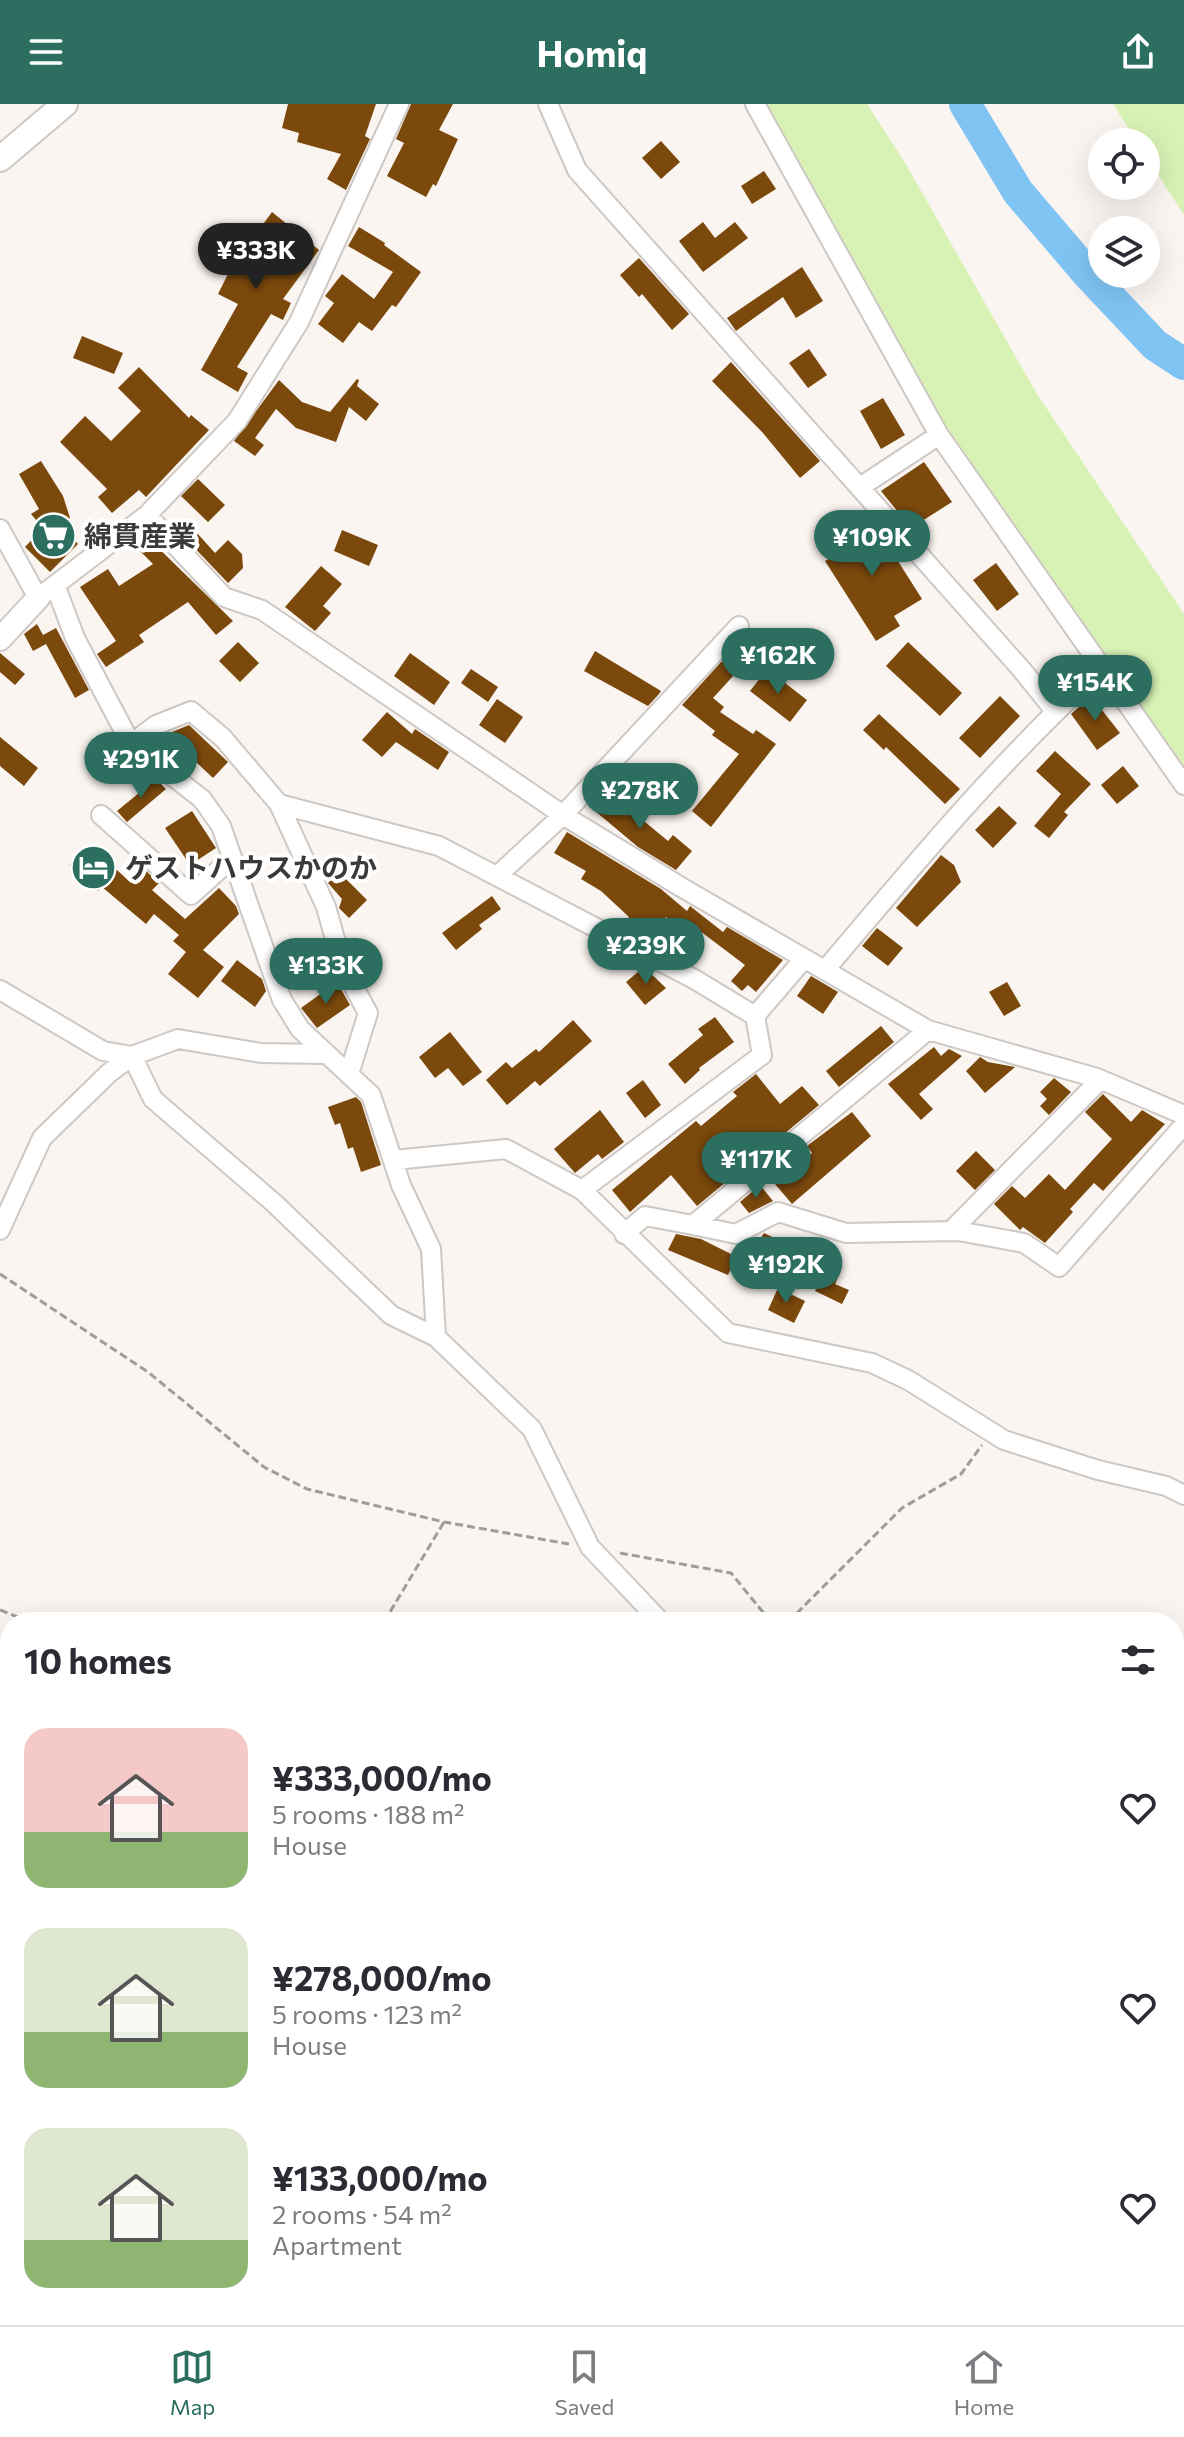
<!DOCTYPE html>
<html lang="en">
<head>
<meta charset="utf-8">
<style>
  body { margin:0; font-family:Commissioner,"Noto Sans JP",sans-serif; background:#f2f2f3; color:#2b2b33; height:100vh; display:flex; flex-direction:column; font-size:30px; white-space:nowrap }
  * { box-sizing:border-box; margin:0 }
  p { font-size:26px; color:#7c7c81 }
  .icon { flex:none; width:44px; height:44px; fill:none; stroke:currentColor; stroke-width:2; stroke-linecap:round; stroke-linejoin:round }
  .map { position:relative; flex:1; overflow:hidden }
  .side { position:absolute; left:0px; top:1508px; width:1184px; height:714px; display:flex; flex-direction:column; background:#fff; border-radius:32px 32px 0 0; box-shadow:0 8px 32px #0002 }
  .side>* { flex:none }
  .fabs { position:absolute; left:1088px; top:24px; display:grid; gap:16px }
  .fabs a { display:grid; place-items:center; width:72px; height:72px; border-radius:50%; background:#fff; box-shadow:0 8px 32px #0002; font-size:40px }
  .price { position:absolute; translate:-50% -68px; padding:0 18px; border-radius:28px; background:#2c6f60; color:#fff; font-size:26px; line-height:52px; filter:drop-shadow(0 2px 4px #0008) }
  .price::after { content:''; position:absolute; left:50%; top:48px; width:24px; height:18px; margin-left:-12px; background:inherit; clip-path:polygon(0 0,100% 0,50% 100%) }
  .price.on { background:#222; color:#fff }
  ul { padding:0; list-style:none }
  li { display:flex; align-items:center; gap:24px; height:200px; padding:0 24px }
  li span { display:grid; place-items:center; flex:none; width:224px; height:160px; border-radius:24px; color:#555 }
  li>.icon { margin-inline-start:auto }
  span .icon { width:96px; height:96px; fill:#fffc; stroke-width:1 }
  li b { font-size:34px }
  h2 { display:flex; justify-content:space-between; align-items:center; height:96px; padding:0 24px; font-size:34px }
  header { display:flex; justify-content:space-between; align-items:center; height:104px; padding:0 24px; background:#2c6f60; color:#fff; font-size:36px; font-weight:700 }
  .dock { display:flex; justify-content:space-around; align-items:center; height:112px; border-top:2px solid #e1e1e2; background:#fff; font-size:22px; color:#7c7c81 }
  .dock a { display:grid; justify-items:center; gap:4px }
  .dock .on { color:#2c6f60 }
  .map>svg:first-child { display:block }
  .built { fill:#f5e9e0 }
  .green { fill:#d8f1b5 }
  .water { fill:#80c4f4 }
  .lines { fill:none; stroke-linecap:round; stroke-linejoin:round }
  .river { stroke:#80c4f4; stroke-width:32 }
  .building { fill:#7c490d }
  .minor-casing { stroke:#cec8c4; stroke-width:22 }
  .tertiary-casing { stroke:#cec8c4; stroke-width:26 }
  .secondary-casing { stroke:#cec8c4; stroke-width:28 }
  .path { stroke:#a09c98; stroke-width:3; stroke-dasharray:8 4; stroke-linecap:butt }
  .minor { stroke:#fff; stroke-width:18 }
  .tertiary { stroke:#fff; stroke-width:22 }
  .secondary { stroke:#fff; stroke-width:24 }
  .labels { text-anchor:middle; stroke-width:8; stroke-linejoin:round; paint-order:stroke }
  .poi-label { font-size:28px; font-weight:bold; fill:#3c3a38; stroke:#fff; text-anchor:start }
</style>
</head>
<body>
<header><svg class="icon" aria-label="menu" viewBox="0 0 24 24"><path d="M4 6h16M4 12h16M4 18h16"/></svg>Homiq<svg class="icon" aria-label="share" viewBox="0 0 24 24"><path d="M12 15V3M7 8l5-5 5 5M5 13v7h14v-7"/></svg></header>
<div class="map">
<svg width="1184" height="2221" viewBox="0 0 1184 2221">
  <rect width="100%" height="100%" fill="#faf5f0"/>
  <path class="built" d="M24,2212h202l14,9h-222z"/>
  <path class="green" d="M755,0h112l37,57 133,233 147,220v171l-83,-116 -228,-351z
    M1113,0h71v111l-38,-59v-14h-9z"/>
  <path class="water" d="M113,2212h80l2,1 -6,8h-62z"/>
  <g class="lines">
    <path class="river" d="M965,0l53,88 70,82 67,71 29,19"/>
  </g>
  <path class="building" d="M288,0h88l-11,32 5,3 -24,51 -19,-11 14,-25 -44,-12 2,-9 -17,-5z
    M411,0h42l-14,26 19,9 -22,47 -3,-2 -7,13 -39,-21 17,-33 -8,-4z
    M661,37l19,21 -19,17 -19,-21z
    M764,67l12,18 -24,15 -11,-18z
    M272,108l47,38 -36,49 8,4 -8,17 -12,-6 -34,53 11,6 -10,19 -37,-22 37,-66 -20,-10 11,-22 -17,-7 15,-29 20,10z
    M703,118l12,16 20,-16 13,16 -45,34 -24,-31z
    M359,123l26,16 -1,2 37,27 -25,35 -4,-2 -20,26 -13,-9 -16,21 -25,-19 16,-21 -9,-7 17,-22 32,25 19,-27 -45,-26z
    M639,154l50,56 -17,16 -30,-36 -3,3 -19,-22z
    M802,163l21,34 -27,17 -13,-21 -47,34 -9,-13z
    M82,232l41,17 -9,21 -41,-16z
    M809,245l18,26 -19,13 -19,-25z
    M731,258l89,99 -20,17 -37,-45 -51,-52z
    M139,263l50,51 2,-3 18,15 -63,67 -7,-7 -27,23 -14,-16 9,-8 -47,-47 25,-26 26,25 30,-30 -23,-23z
    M357,275l2,1 -2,6 22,18 -13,17 -17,-14 -13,35 -40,-14 -20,-19 -21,29 9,7 -9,11 -21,-15 45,-61 23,22 28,10z
    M883,294l22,37 -24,14 -21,-38z
    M41,357l22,35 7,22 -9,8 17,18 -28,28 -25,-25 18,-19 -12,-14 8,-5 -20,-35z
    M924,358l28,40 -41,26 -30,-37z
    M198,375l27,26 -17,17 -27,-26z
    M856,416l8,12 11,-7 47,74 -28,17 6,10 -24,15 -51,-80 14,-8 -10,-16z
    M342,426l36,15 -9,21 -35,-15z
    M143,429l90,88 -17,14 -28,-33 -49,33 5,7 -38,25 -9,-13 19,-13 -36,-54 28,-18 11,17 34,-22 -22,-22z
    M197,429l18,20 13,-13 14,14 1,14 -15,15 -40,-42z
    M996,459l23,31 -22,17 -24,-31z
    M321,462l21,18 -19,22 8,7 -16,18 -30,-24z
    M37,520l6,11 13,-7 33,62 -14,8 -29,-54 -13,7 -9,-17z
    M238,538l21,21 -19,19 -21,-21z
    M908,538l54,51 -22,23 -54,-50z
    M595,547l66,40 -2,3 -11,12 -64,-35z
    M0,549l25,21 -10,11 -15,-13z
    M410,549l40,29 -16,23 -40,-29z
    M722,557l13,13 -22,24 11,9 -4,5 33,22 3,-4 20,14 -65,83 -19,-16 47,-57 -27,-19 3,-4 -33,-26z
    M471,565l27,18 -10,15 -27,-19z
    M767,565l40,31 -17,22 -40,-31z
    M1000,592l20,20 -40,42 -21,-20z
    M1091,592l29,37 -23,17 -26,-36z
    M497,595l26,18 -18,26 -26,-18z
    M387,608l25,22 3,-5 34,23 -11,18 -42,-28 -14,15 -20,-17z
    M879,610l81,75 -15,15 -59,-57 -2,3 -21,-20z
    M189,621l39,37 -15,16 -33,-31 -10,12 -19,-15 11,-8z
    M0,633l38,31 -14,18 -24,-20z
    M1055,647l36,33 -27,28 4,3 -19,23 -15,-12 27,-32 -25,-23z
    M1123,662l16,20 -22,18 -16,-19z
    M156,675l10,10 -39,33 -10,-11z
    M604,684l64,53 5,-6 19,16 -16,19 -38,-23 -49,-41z
    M999,702l18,17 -24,25 -18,-18z
    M192,707l24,37 -26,17 -25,-37z
    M567,728l94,57 26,22 3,-5 33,26 4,-5 56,33 -27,32 -8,-7 -6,6 -11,-10 14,-16 -49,-37 -7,9 -23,-20 -15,17 -11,-10 -8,9 -12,-6 9,-10 -28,-26 -20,-12 5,-8 -32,-18z
    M90,741l41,38 13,-14 15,14 -7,7 33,29 34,-31 17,18 3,8 -36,36 21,17 -26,31 -30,-24 18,-22 -13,-11 6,-6 -25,-21 -8,10 -44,-37 -4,4 -28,-26z
    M941,751l13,10 7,17 -44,45 -21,-19z
    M339,768l28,28 -18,18 -10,-10 3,-9 -14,-16z
    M492,792l9,13 -22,16 3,4 -26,21 -14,-17z
    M877,824l26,20 -15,18 -26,-20z
    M237,856l25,19 4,12 -11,16 -34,-26z
    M644,863l22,21 -21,17 -19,-23z
    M811,872l27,16 -15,22 -26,-18z
    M337,878l13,23 -33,23 -16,-20z
    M1007,878l14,24 -17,10 -15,-24z
    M715,913l19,25 -35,26 1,2 -15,14 -17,-20 35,-29 -5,-6z
    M573,916l19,21 -52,45 -5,-5 -28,24 -21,-25 20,-18 6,6 24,-19 3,3z
    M881,922l13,16 -55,45 -13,-16z
    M450,928l32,40 -19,14 -15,-18 -13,10 -16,-21z
    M934,943l7,9 8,-7 13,7 -43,38 14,15 -12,11 -33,-36z
    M980,953l8,5 27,5 -30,26 -19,-22z
    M756,970l24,30 22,-18 17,19 -122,101 -26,-31 -41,37 -18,-22 84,-69 5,5 36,-30 -4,-4z
    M1054,974l17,14 -22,23 -9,-9 7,-7 -7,-7z
    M643,976l18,25 -16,13 -19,-25z
    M1103,990l28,28 11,-12 23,14 -62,67 -9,-8 -24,26 3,3 -28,31 -22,-16 -3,3 -26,-26 18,-18 13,12 24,-24 16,16 47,-51 -27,-27z
    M356,993l5,5 20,63 -20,7 -8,-25 -5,2 -8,-26 -5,2 -7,-18z
    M600,1006l24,32 -22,17 -4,-5 -23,19 -21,-24z
    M852,1008l19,24 -79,68 -17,-20 37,-31 -5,-7z
    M976,1047l19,19 -20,20 -19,-19z
    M760,1081l13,16 -24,12 -9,-11z
    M764,1129l23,11 -8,18 -26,-12z
    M676,1130l25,5 36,18 -9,18 -60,-25z
    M800,1138l27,13 -9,17 -27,-13z
    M826,1163l14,6 -5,11 14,6 -7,14 -27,-13z
    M778,1184l27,13 -11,22 -26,-13z"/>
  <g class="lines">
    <defs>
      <path id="minor" d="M548,0l29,66 445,500 33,41
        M755,0l184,331 245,350
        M860,383l79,-52
        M147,411l77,82 38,13 301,205 118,72 247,143 169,48 87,37
        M0,425l38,69 109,-83 90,-94 62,-99 100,-218
        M55,481l20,53 56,106 71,55 19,27 61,174 18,29 71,66 30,90 30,64 5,88
        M131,640l25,-19 35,-14 32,27 56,66 47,103 17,60 25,46 -19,61
        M279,700l160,42 255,133 61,37 7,39 -180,135
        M101,711l90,80 41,-37
        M497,772l66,-61 176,-189
        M825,866c88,-104 175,-209 276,-301
        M0,886l103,61 29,5 21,43 121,104 117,112 45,22 96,92 58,118 71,75
        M755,912l48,-56
        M394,1056l112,-11 76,41 146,143 144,30 36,17 96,60 94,30 68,16 18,9
        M693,1121l43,9 42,-22 68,21 112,-2 66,12 35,24 125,-142
        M0,1126l42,-92 67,-65 23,-17 46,-17 83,14 65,1
        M951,1127l149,-151
        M624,1130l21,-18 48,9 235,-195
        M0,1932l5,-11 -3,-125 3,-21
        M1174,1979l10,8
        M0,2065l10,7
        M226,2212l14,9
        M482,2212l3,9"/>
      <path id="tertiary" d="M0,535l38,-41"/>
      <path id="secondary" d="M0,55l65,-55"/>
    </defs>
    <use href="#minor" class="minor-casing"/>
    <use href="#tertiary" class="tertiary-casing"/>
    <use href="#secondary" class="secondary-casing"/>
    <path class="path" d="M0,1170l148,98 116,95 43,22 137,33 125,22
      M620,1449l111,20 40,49
      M0,1506l30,12
      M384,1518l60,-100
      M788,1518l114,-114 59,-34 21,-29
      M1174,1711l10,-12
      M967,2212l16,9"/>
    <use href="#minor" class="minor"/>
    <use href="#tertiary" class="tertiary"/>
    <use href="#secondary" class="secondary"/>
  </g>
  <defs>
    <symbol id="supermarket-disc" viewBox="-11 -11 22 22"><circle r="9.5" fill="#2c6f60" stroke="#fff"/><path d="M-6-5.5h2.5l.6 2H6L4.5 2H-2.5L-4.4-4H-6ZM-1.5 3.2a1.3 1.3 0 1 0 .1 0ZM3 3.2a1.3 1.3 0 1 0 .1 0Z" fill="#fff"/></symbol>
    <symbol id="hotel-disc" viewBox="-11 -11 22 22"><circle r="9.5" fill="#2c6f60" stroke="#fff"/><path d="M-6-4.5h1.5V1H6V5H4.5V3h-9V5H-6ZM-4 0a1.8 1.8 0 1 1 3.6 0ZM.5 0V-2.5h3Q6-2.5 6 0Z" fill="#fff"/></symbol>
  </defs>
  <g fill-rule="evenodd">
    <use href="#supermarket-disc" x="28" y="406" width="51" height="51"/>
    <use href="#hotel-disc" x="68" y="738" width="51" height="51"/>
  </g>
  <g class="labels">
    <g class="poi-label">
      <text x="84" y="442">綿貫産業</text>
      <text x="125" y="774">ゲストハウスかのか</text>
    </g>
  </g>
</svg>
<div class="fabs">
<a><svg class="icon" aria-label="locate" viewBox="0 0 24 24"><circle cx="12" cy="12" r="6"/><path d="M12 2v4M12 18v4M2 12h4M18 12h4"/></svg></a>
<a><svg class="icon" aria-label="layers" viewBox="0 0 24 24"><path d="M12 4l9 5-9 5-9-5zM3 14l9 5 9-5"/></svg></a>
</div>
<b class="price on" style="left:256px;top:187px">¥333K</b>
<b class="price" style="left:872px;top:474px">¥109K</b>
<b class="price" style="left:778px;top:592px">¥162K</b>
<b class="price" style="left:1095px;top:619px">¥154K</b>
<b class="price" style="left:141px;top:696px">¥291K</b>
<b class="price" style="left:640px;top:727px">¥278K</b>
<b class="price" style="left:646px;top:882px">¥239K</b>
<b class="price" style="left:326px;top:902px">¥133K</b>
<b class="price" style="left:756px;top:1096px">¥117K</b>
<b class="price" style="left:786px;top:1201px">¥192K</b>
<section class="side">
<h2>10 homes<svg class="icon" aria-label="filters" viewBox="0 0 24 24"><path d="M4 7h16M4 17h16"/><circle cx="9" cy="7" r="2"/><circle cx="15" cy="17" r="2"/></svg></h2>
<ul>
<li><span style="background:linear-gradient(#f6c9c9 65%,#8fb573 0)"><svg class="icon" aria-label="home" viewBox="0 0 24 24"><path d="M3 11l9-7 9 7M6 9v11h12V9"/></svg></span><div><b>¥333,000/mo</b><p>5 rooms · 188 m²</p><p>House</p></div><svg class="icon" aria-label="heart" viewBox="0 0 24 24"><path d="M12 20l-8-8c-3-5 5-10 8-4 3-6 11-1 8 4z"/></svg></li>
<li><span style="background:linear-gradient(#dfe7d0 65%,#8fb573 0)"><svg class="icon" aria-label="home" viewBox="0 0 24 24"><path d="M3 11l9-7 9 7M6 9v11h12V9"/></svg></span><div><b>¥278,000/mo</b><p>5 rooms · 123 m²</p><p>House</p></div><svg class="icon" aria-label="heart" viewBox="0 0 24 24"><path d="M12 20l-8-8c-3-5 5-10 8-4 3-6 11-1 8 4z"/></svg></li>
<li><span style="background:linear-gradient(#dfe7d0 70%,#8fb573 0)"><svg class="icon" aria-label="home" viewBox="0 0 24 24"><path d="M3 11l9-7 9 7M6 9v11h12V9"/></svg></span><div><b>¥133,000/mo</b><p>2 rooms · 54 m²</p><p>Apartment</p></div><svg class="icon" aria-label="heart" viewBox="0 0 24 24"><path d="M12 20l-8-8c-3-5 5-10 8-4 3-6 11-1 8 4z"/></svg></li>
</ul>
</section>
</div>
<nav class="dock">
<a class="on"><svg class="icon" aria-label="map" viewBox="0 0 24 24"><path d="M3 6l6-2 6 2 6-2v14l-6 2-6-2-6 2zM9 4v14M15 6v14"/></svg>Map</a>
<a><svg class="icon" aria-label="saved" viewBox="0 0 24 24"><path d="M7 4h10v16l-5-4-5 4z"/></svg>Saved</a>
<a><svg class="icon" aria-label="home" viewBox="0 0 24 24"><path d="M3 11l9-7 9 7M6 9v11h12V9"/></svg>Home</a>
</nav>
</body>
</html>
